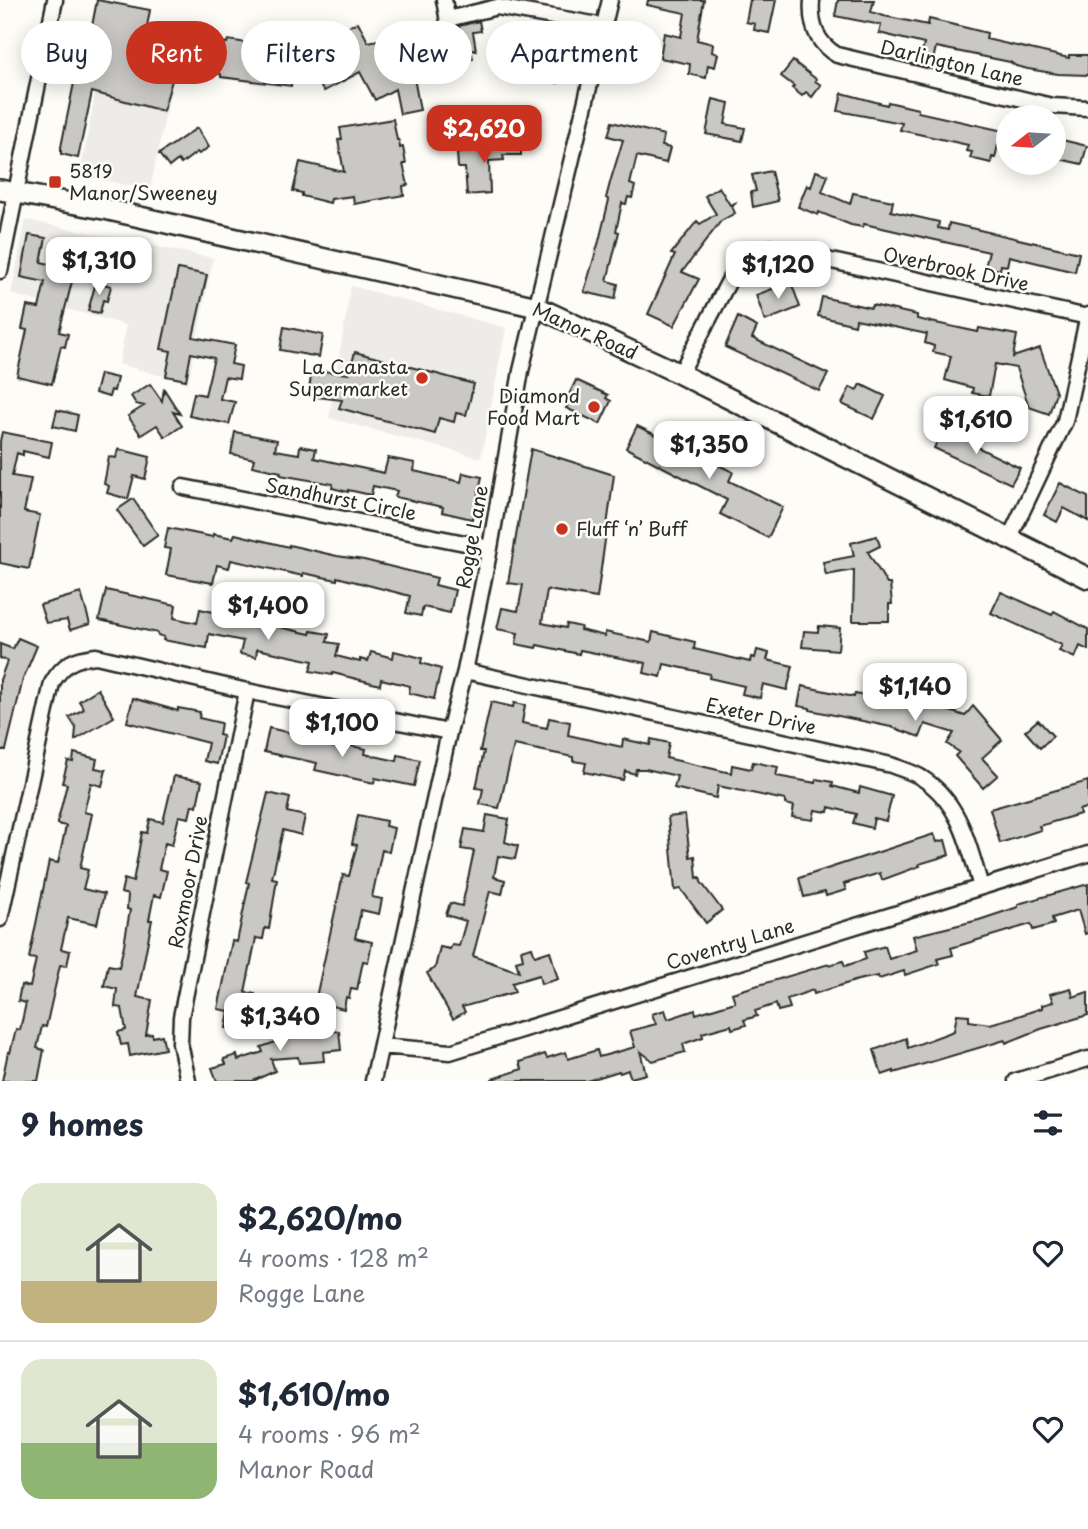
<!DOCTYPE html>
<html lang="en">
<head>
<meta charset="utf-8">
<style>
  body { margin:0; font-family:"Playpen Sans",sans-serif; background:#f2f2f3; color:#1f2937; height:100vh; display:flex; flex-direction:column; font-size:26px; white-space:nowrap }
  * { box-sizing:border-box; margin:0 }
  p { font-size:23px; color:#747a83 }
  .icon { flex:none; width:38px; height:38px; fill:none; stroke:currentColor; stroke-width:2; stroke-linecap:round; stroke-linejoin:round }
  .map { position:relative; height:1081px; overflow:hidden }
  .panel { display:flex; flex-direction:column; background:#fff; flex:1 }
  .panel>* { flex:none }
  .hud { position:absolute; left:21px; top:21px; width:700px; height:63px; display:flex; gap:14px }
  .needle { width:46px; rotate:253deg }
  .controls { position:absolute; left:996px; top:105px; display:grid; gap:14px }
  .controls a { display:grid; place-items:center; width:70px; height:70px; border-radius:50%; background:#fff; box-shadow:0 4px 18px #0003; font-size:35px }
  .price { position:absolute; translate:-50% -60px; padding:0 16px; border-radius:14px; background:#fff; color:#222; font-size:23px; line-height:46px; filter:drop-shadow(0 2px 4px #0008) }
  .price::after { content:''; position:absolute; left:50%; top:42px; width:21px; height:16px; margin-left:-10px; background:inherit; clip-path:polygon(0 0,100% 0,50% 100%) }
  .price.active { background:#c8321e; color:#fff }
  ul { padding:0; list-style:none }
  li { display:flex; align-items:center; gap:21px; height:175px; padding:0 21px }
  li+li { border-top:2px solid #e0e1e3 }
  li span { display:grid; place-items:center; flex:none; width:196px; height:140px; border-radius:21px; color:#555 }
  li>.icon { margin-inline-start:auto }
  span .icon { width:84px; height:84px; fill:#fffc; stroke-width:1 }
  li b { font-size:30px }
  h2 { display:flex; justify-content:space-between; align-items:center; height:84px; padding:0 21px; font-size:30px }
  .pill { padding:0 24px; border-radius:32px; background:#fff; box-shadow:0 4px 18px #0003; font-size:24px; line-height:63px }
  .pill.active { background:#c8321e; color:#fff }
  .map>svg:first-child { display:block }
  .built { fill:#edece8 }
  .building { fill:#c9c8c4; stroke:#2b2b2b; stroke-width:2 }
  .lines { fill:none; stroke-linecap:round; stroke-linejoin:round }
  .minor-casing { stroke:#2b2b2b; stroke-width:19 }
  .major-casing { stroke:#2b2b2b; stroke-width:24 }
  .minor { stroke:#fdfcf7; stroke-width:14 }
  .major { stroke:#fdfcf7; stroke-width:19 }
  .poi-dot { fill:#c8321e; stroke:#fdfcf7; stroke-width:2.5 }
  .labels { text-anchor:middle; stroke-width:5; stroke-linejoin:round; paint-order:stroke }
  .street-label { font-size:19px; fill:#2b2b2b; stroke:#fdfcf7 }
  .poi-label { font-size:19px; fill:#2b2b2b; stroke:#fdfcf7; text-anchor:start }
</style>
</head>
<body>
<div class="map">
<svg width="1088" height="1081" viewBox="0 0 1088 1081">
  <rect width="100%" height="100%" fill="#fdfcf7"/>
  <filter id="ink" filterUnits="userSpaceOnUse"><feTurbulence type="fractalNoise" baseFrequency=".0143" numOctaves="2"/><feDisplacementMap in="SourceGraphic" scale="14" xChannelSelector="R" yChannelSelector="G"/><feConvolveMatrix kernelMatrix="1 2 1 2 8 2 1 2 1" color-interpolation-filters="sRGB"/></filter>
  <g filter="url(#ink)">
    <path class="built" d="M102,58l72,14 -24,118 -70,-15z
      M26,220l187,38 -25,125 -69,-19 7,-39 -115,-31z
      M351,286l155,42 -25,130 -152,-40z"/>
    <path class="building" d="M97,0l53,10 -4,22 3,1 -7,36 31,8 -10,34 -71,-19 -14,66 -17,-4v-7l17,-84 2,1 2,-6 7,1 6,-33h-3z
      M648,0h56l-7,40 16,4 -1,8 6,2 -3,13 -7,-2 -2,13 -17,-4 1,-10 -30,-6 4,-25 17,4 4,-24 -38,-8z
      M750,0h26l-7,33 -15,-3 1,-6 -9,-2z
      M838,0h36l-3,12 13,4 44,9 1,-6 34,8 24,6 -1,6 83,19v-3h19v20l-30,-1 -30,-5 -12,-3 -6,-4 -74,-15 -3,13 -12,-2 3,-14 -45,-11 2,-8 -46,-9z
      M479,21l2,10 -8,1 3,18 -5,-1 2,10 -8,1 -6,-34z
      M358,22l10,20 38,-7 2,11 34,-6 4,23 -6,1v-2l-28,5 8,43 -20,4 -5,-25 -20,11 -15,-28 -36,19 -2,-2 -14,-26 38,-19 -7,-13z
      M178,34l49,9 1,-3 26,4 -2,7 42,3 -3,32 -70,-9v-3l-50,-9z
      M501,35l15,3 -4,21 -15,-4z
      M515,53l33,6v-3l11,2v3l3,1 -4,21 -46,-11z
      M793,61l23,18 -1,2 6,4 -9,12 -6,-5 -4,4 -10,-8 2,-2 -13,-10z
      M842,93l45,12 1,-3 30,7v3l90,20v15l-10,-2 -3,13 -3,-1 -1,6 -21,-5 2,-6 -6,-1 2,-6 -68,-15 2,-7 -64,-12z
      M713,99l16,4 -4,21 20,4 -3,13 -36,-7z
      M393,119l4,21h2l1,8 3,-1 3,17h-3l5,21 -5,1 1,9 -50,9 -1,-8 -22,3 -1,4 -28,-7v-3l-9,-2 7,-29 44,10 -6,-32 4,-1 -2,-11z
      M612,122l52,13 -2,11 8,2 -4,15 -29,-7 -7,28 5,2 -3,12 -4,-1 -2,7 -4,-1 -6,28 3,1 -12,49 11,3 -3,15 -31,-7 15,-51 10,-41 -3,-2 5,-19 12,-39 -15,-4z
      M197,128l12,19 -10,7 -2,-2 -16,12 -3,-4 -9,7 -10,-13z
      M1054,138l33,8 -5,18 -28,-6z
      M521,142v13h-18l1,5 -15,1 1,32 -23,2 -2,-27h-7l-1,-16 28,-2v-5z
      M771,171l7,30 -25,6 -2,-15 5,-1 -4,-16z
      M816,171l12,4 -6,17 28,12 3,-11 40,8 -2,10 48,11 -1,6 10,2 1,-7 130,30 -4,19 -66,-16 -2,10 -6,-1 -1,5 -15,-3 4,-15 -125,-28 -1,3 -12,-2 -32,-13 -1,3 -20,-8 9,-22 4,2z
      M719,187l11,18 5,-2 -3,4 3,6 -14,8 -39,51 17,7 -25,47 -26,-12 27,-59 -4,-1 26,-33 3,3 16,-10 -11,-18z
      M29,235l17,3 -5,24 34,8 -16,62 9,2 -3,13 -4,-1 -9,38 -35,-8 10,-46 -5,-1 5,-23 12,2 6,-26 -24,-5z
      M178,269l29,6 -14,62 42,8 -4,19 10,2 -2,13 -14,-2 -5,22 15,3 -6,22 -40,-8 5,-23 11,2 9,-37 -23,-5 -5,27 -20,-4 5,-25 -10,-2z
      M96,282l15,4 -4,15 -4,-1 -3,13 -12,-2z
      M791,282l9,25 -35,14 -9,-26z
      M822,297l49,11 1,-3 45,10v4l61,13 1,-4 38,7 -4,22 27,-9 5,14 11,31 -7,21 -20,-7 -13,-39 -21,-4 -6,32 -17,-3 1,-5 -28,-8 6,-24 -18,-4 1,-6 -9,-3 2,-9 -71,-15 -1,6 -37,-9z
      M738,317l19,10 -5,11 76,36 -9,17 -94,-44z
      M284,327l39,8 -4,22 -39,-7z
      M355,352l119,32 -8,31 -10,-2 -2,9 -15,-4 -4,16 -96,-26 3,-8 -34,-4 4,-26 37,4z
      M100,374l17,4 -3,13 -3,-1 -2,7 -14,-4z
      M576,380l32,15 -2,3 5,3 -11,23 -34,-16 3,-5 -3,-2z
      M150,384l12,17 2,-12 16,25 -7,-2 9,14 -17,11 -8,-12 -16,10 -13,-19 16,-10 -8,-2 -5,-8z
      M860,384l25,12 -11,23 -32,-15 8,-17 7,3z
      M57,410l21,5 -3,16 -22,-5z
      M637,426l96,46 -4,9 54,26 -15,31 -48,-24 7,-14 -101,-52z
      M942,431l16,7 2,-5 19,8 -2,6 43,21 -9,16 -77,-36z
      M2,432l50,10 -3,15 -26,-6v4l-6,-2 -5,23 19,3 -7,33 16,3 -11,54 -29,-6v-122z
      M235,432l42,8 -2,10 24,4 1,-8 16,3 -2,9 70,15 4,-15 27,5 -1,8 47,11 2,-9 19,4 -10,42 -30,-7 1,-5 -48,-10 2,-6 -24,-5 -2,9 -23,-5v2l-16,-4 1,-4 -53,-9 1,-3 -29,-6 2,-7 -23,-5z
      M118,449l32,8 -5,22 -11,-3 -6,23 -21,-6 2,-7 -5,-2 5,-27 7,1z
      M531,449l83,26 -17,123 -50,-8 -5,33 24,5 1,-4 14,3 -1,3 25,6v-4l46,10 2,-10 42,10 -1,7 56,13 1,-5 4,1 2,-8 12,3 -2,7 26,6 -6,24 -24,-6 -3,14 -18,-4 2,-8 -35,-8 1,-4 -46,-10 -3,13 -17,-4 2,-10 -66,-13 -1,4 -42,-9 -1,3 -20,-4 2,-11 -21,-4 5,-21 16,3 5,-26 -15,-2z
      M1060,483l28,14v24l-24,-13 -7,14 -13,-7z
      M133,499l25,36 -15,11 -26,-36z
      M168,528l45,9v-3l20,4 2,-4 54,13v-2l48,11 27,4 73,18 -2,7 20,5 -5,23 -27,-6 -2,9 -15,-3 4,-17 -73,-19v3l-34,-7v3l-72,-16 -2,8 -12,-3 -4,18 -47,-8 5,-26 -7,-1z
      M877,536l3,10 -12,6 19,32h3l2,20h-3v17h-36l1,-51 -28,5 -3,-13 31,-6 -3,-13z
      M106,590l70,15 -2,13 23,5 3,-14 110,25 1,-3 18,3 -2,8 12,2 -3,12 24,6v-3l8,2 3,-9 22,6 1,-7 28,7 -1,5 20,6 -7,30 -25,-6 1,-7 -29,-7 -1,6 -47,-12 -1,2 -22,-4 3,-10 -56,-12 -1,8 -16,-3 3,-13 -34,-7 -2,14 -44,-8 1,-3 -6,-2v-2l-59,-13z
      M1001,592l51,23 2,-4 34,18v21l-8,-4 -5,12 -16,-7 3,-6 -71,-32z
      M81,593l9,31 -20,6 -3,-10 -21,3 -6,-18z
      M819,626l21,2 -2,22 -36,-3 2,-16 14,1z
      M18,638l19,8 -14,33 -17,71h-6v-70l7,-19 -7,-3v-14l13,5z
      M802,686l52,11 1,-3 10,2 1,-7 12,3 -1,4 36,9 3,-12 32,13 -1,4 18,6 8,-10 29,34 -20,18 16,17 -15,13 -28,-32 4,-4 -12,-8 7,-11 -29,-9 -5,13 -29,-10 -81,-17v-2l-12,-2z
      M98,689l16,28 -39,23 1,-12 -7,-11 15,-8 -5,-8z
      M133,698l45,13v-3l22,4 -1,6 22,5 -2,12 4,1 -6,28 -13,-3 4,-18 -81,-21z
      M491,702l22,5 1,-4 11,2 -3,18 25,5 2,-10 21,4 -2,13 54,12 1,-8 27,6 1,-6 18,4 -3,15 65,15 1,-8 19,4 2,-7 25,5 -2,9 40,7v-4l17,3 -1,4 27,7 1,-6 32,9 -6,25 -12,-3 -2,10 -19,-5 3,-9 -27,-7 -1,5 -13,-2 -2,10 -21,-3 2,-11 -9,-2v-4l-67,-14 -2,12 -42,-10 3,-12 -31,-7h-10l-1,5 -10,-3 -2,9 -39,-8 2,-9 -13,-2v-4l-59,-12 -15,63 -19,-4 3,-15 -7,-1 8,-37h-4z
      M1038,720l15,16 -13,12 -15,-17z
      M269,728l48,11 -1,4 30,7 1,-5 19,4 -1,5 32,7 1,-6 22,5 -6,26 -39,-8 -1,5 -59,-13 2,-7 -53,-11z
      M74,753l23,6 -2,9 11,2 -4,16 -11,-3 -7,29 8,2 -12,54 8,2 -5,19 21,5 -7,30 -29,-6 -7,31 9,2 -3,15 -7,-1 -14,62 -4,-1 -5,22 7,2 -6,31h-36l6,-29 2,1 6,-24 4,1 6,-27 -8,-2 3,-16 9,2 6,-28 -7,-1 20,-97 9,2 8,-37 -9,-2 10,-40 -5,-1 6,-22 5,1z
      M174,776l28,5 -5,25 -5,-1 -3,13 -10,-2 -7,29 -7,-2 -6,26 8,2 -6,26 -7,-2 -5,25h3l-15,77 15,3 -6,35 6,-1 1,3 9,-2 3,14 -35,7 -2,-12 -7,1 -3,-13 8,-2 -4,-22 -7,-1 2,-18 -13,-3 4,-21 11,2 5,-22 6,-35 -3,-1 1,-14 -7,-2 3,-14 9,3 9,-50 5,1 3,-14 13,3z
      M1088,781v26l-9,3 1,4 -41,12 2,4 -41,13 -10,-34z
      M268,793l22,5 -3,14 18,4 -4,19 -18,-5 -11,48 5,1 -8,50 -4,-1 -2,11 -7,-1 -11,54 10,2 -2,8 7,1 -6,31 -28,-6 3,-17 -11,-2 14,-68 5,1 12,-59 -3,-1z
      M358,815l28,6 -1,5 9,2 -5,24 -7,-2 -10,47 10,2 -3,15 -18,-4 -6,28 17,4 -4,20 -5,-1 -6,29 -6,-1 -2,9 -3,-1 -2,12 -29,-7 28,-127 6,1 8,-31 -5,-1z
      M487,815l22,4 -4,23 13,4 -3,13 -17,-3 -4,21 11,3 -3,14 -12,-3 -17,65 46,16 -3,-11 7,-2 -2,-9 11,-3 3,9 15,-5 8,28 -17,5 -2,-9 -27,8 3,9 -53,15 3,5 -12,7 -26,-46 8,-5 5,-21 10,2 2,-4 7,1 7,-25 -20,-6 4,-12 12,3 12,-55 -13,-2 4,-20 19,3z
      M685,815l5,42 5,-1 2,22 3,-1 1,5 21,28 -16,13 -25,-34 -6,1 -7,-73z
      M934,834l3,8 8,-2 4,15 -30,9 1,2 -38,14 -2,-7 -36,11 2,6 -20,6 -1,-4 -21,5 -5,-19z
      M1088,884v49l-3,1 -7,-24 -26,8 2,6 -21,6 -2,-6 -80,24 2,7 -16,4 2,5 -34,11 -1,-4 -25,8 -1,-3 -20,4 -44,14 -1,-4 -26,9 3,9 -12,3 -2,-7 -21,7 2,5 -13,4 2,5 -14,4 -1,-4 -29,8 1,4 -20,7 2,8 -32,9 -13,-10 6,23 -15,4 -3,-8 -8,3 -1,-2 -32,10h-95v-2l30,-10 -2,-7 25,-8 2,4 19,-6 2,7 29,-9 2,7 36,-10 -5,-16 26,-7 -4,-10 13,-4 3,9 27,-9 1,4 39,-12 -3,-9 97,-29v1l14,-4 2,5 21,-7 -2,-7 21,-6 4,13 28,-9 -4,-14 66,-16 39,-13v-3z
      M1071,988l2,9 15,-5v23l-47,14 -35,14 -1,-3 -111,33v-2l-12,4 -8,-25 32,-12 2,10 46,-17 3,-17 12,1v6l21,3 28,-8 24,-8v-3l11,-3 -3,-8z
      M297,1013l11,21 31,-3 2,19 -18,2 1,9 -25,2 -1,-6 -27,2 4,12 -22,10h-36l-5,-13 14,-4 -2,-5 13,-4 1,5 25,-8 -2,-5 23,-8 2,-12z"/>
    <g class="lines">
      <defs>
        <path id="minor" d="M444,0l12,64
          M812,0c-2,24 4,43 25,55l215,51 36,2
          M448,19l49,-12 107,19
          M0,271l55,-271
          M680,374l60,-114 13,-10 19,-2 316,69
          M183,487l307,61
          M1009,539l56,-118 23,-106
          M465,671l426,94c10,4 22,7 31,13 38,24 47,68 59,109
          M0,919l52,-236c11,-19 22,-25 44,-27l151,35 202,41
          M381,1046l69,6 638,-198
          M188,1081l-8,-38 1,-26 66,-326
          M373,1081l76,-349 16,-61 25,-123 31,-177 89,-371
          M1016,1081l72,-22"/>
        <path id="major" d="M0,190l109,20 428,97 143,67 408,204"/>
      </defs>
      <use href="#minor" class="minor-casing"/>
      <use href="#major" class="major-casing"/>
      <use href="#minor" class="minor"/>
      <use href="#major" class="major"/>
    </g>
  </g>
  <g class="poi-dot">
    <rect x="48" y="175" width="14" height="14" rx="3.5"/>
    <circle cx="422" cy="378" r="7"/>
    <circle cx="594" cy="407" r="7"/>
    <circle cx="562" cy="529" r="7"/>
  </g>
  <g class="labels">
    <g class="street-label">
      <text transform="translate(952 63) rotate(13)" y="7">Darlington Lane</text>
      <text transform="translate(956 269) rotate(12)" y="7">Overbrook Drive</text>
      <text transform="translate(585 331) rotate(24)" y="7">Manor Road</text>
      <text transform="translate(341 499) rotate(11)" y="7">Sandhurst Circle</text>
      <text transform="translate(472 537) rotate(-80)" y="7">Rogge Lane</text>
      <text transform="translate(761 716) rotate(12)" y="7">Exeter Drive</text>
      <text transform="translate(188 882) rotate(-79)" y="7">Roxmoor Drive</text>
      <text transform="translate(730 944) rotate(-17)" y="7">Coventry Lane</text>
    </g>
    <g class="poi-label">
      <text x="69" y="178">5819<tspan x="69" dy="22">Manor/Sweeney</tspan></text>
      <text x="408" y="374" text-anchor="end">La Canasta<tspan x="408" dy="22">Supermarket</tspan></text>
      <text x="580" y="403" text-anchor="end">Diamond<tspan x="580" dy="22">Food Mart</tspan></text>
      <text x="576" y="536">Fluff ‘n’ Buff</text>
    </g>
  </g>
</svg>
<div class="controls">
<a><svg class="needle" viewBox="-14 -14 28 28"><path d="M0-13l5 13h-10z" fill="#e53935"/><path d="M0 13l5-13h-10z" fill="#747a83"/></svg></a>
</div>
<b class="price active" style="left:484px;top:165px">$2,620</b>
<b class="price" style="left:99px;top:297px">$1,310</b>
<b class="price" style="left:778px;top:301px">$1,120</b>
<b class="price" style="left:976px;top:456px">$1,610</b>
<b class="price" style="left:709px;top:481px">$1,350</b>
<b class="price" style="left:268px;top:642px">$1,400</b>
<b class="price" style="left:915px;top:723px">$1,140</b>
<b class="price" style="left:342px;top:759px">$1,100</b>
<b class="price" style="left:280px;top:1053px">$1,340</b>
<div class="hud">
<a class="pill">Buy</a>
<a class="pill active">Rent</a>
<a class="pill">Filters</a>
<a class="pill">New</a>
<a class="pill">Apartment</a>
</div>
</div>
<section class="panel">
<h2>9 homes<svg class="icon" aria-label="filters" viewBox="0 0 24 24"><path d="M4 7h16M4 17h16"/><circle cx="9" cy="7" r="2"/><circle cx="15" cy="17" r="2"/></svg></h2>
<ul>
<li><span style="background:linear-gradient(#dfe7d0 70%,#c2b280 0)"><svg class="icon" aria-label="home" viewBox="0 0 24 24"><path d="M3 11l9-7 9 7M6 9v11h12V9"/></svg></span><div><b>$2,620/mo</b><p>4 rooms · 128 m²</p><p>Rogge Lane</p></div><svg class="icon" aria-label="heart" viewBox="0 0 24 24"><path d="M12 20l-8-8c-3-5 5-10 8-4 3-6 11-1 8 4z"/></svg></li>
<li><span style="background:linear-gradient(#dfe7d0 60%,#8fb573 0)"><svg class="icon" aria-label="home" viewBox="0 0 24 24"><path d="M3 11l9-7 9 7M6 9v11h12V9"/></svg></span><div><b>$1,610/mo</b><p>4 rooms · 96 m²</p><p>Manor Road</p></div><svg class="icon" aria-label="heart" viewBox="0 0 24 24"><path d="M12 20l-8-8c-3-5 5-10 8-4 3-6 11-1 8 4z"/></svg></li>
</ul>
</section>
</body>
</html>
